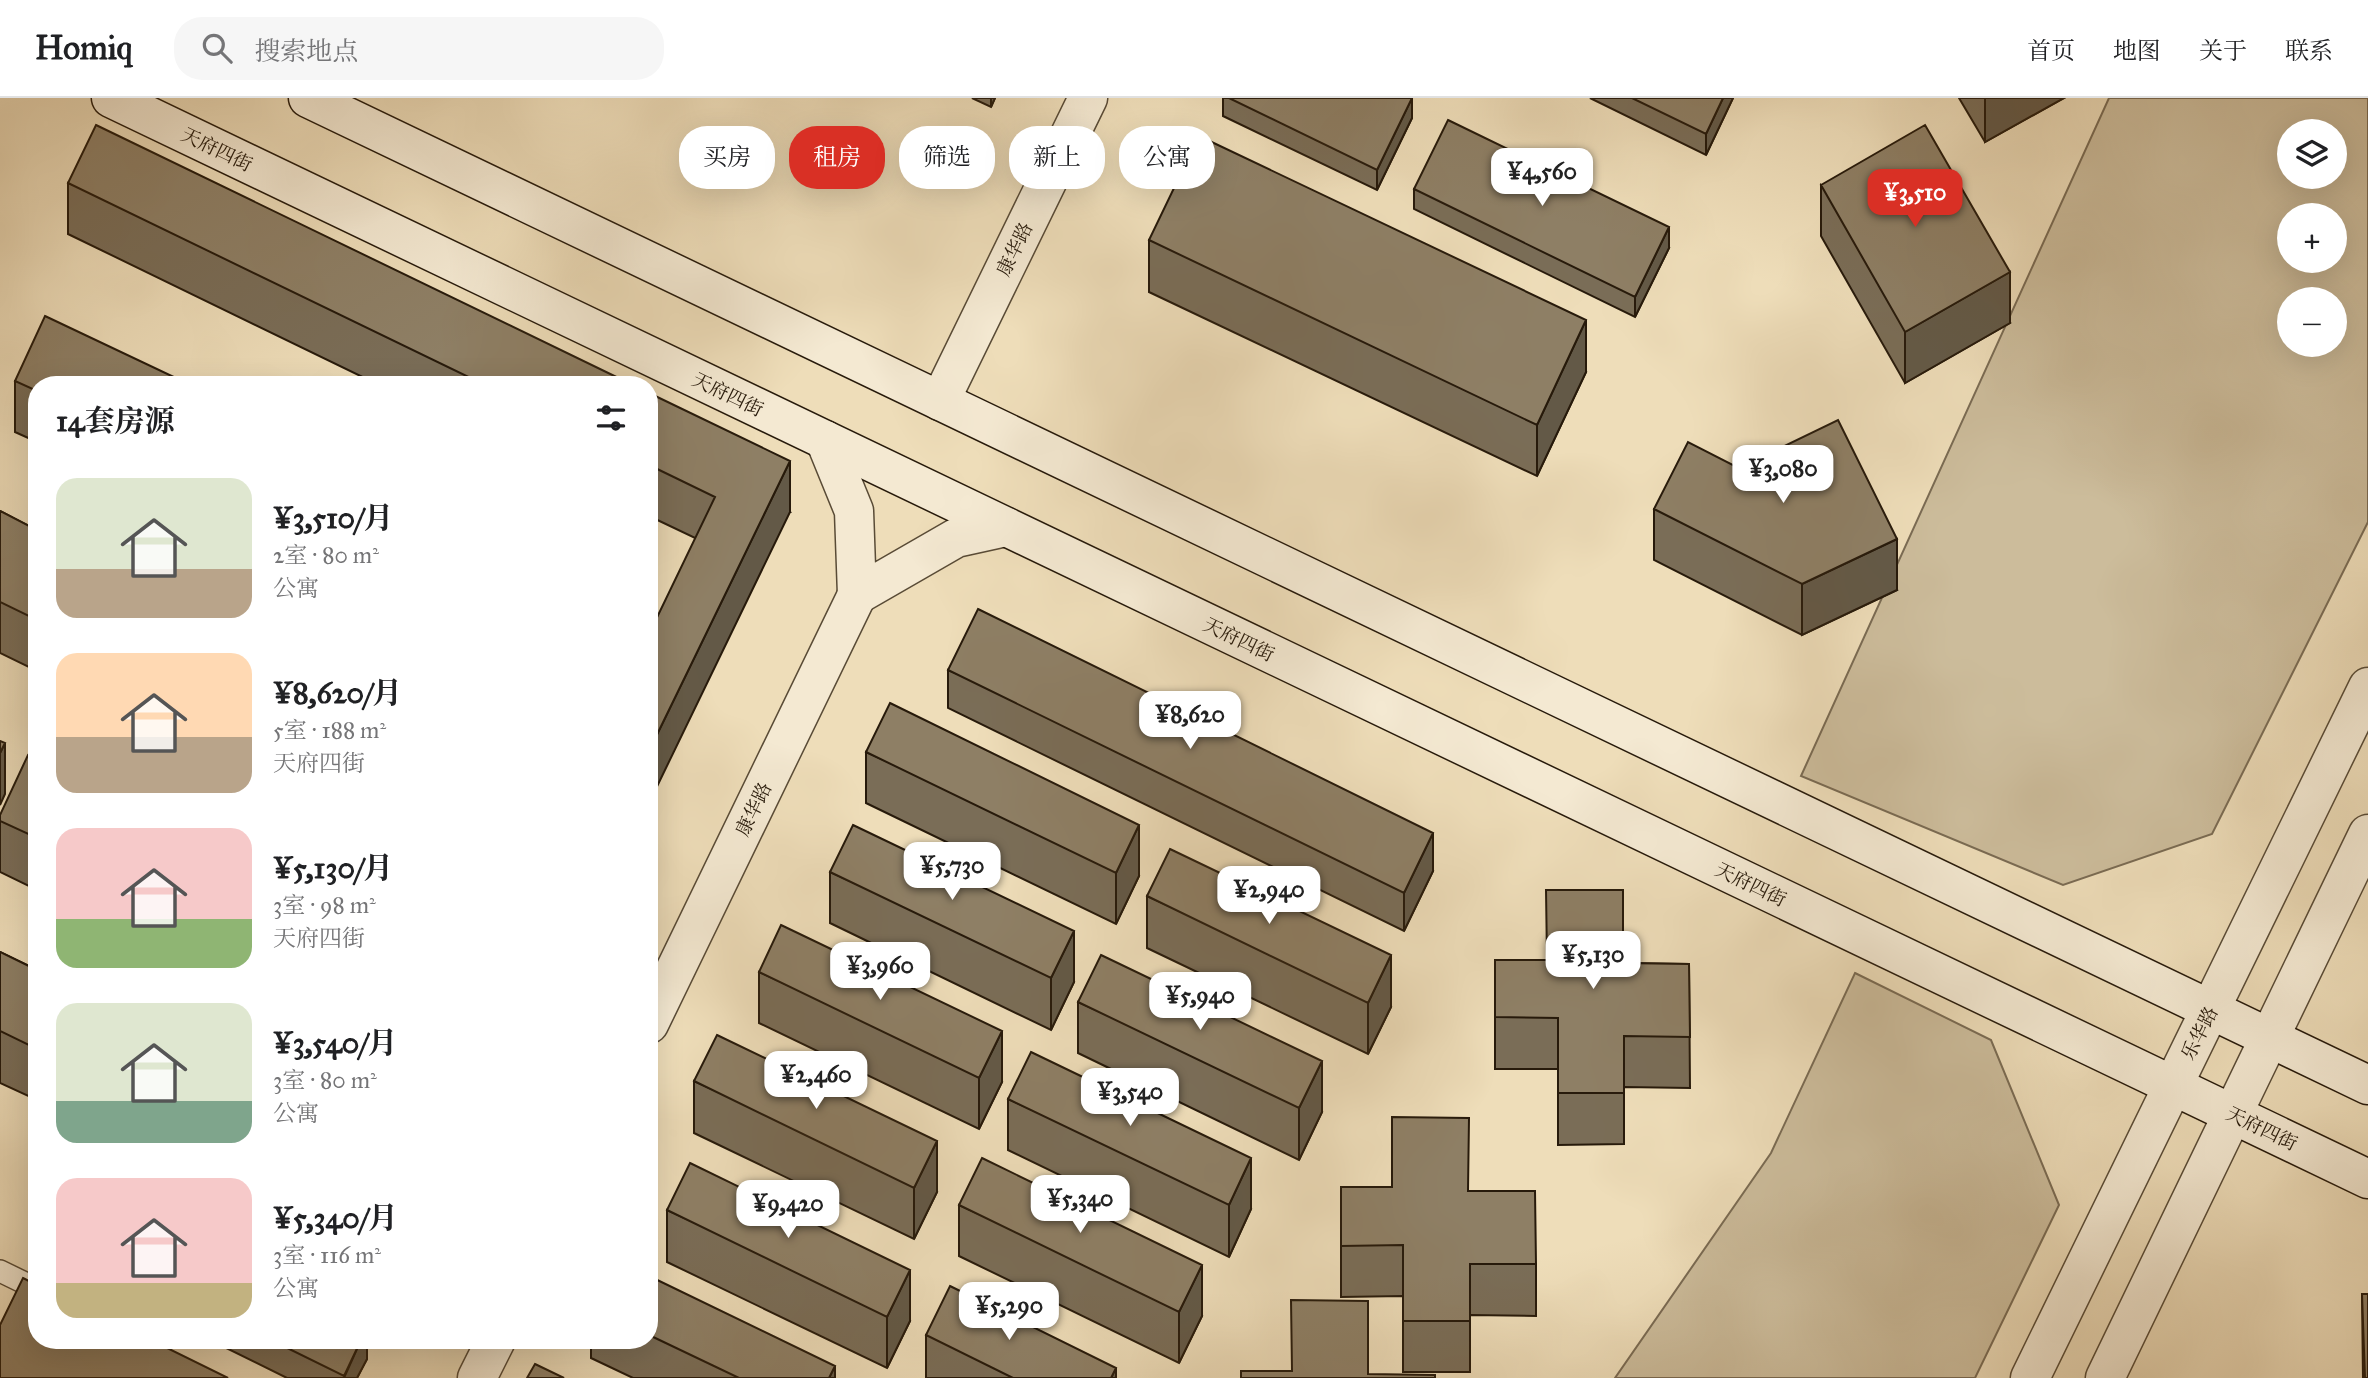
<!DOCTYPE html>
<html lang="zh">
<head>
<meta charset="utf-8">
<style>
  body { margin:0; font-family:"IM FELL Great Primer","Noto Serif SC",serif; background:#f6f6f6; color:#202124; height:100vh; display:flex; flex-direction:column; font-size:26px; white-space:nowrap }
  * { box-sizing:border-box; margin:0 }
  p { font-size:23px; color:#757577 }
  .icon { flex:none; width:38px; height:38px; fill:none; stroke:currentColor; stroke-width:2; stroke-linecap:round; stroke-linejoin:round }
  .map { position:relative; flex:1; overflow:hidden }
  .panel { position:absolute; left:28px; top:278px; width:630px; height:973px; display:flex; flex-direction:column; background:#fff; border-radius:28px; box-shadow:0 7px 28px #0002 }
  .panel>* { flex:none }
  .hud { position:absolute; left:679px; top:28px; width:665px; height:63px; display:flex; gap:14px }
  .controls { position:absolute; left:2277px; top:21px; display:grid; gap:14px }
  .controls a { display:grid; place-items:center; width:70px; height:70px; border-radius:50%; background:#fff; box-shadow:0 7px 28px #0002; font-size:35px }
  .price { position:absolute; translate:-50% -60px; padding:0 16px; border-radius:14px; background:#fff; color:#222; font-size:23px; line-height:46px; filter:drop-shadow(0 2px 4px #0008) }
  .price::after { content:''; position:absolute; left:50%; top:42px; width:21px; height:16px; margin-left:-10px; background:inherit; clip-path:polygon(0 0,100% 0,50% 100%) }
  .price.active { background:#d93025; color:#fff }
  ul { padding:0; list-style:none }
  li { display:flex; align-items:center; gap:21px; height:175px; padding:0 28px }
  li span { display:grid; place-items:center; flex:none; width:196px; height:140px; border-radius:21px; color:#555 }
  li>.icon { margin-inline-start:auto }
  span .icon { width:84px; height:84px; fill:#fffc; stroke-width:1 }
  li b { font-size:30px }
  h2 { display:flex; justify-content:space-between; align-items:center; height:84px; padding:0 28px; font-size:30px }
  .tag { padding:0 24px; border-radius:28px; background:#fff; box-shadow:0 7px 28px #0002; font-size:24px; line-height:63px }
  .tag.active { background:#d93025; color:#fff }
  header { display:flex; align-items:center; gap:42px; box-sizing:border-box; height:98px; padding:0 35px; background:#fff; border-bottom:2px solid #e0e0e0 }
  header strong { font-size:33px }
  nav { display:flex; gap:38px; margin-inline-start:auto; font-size:24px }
  .search { width:490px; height:63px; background:#f6f6f6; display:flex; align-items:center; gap:18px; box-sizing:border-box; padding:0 24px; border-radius:28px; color:#757577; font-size:26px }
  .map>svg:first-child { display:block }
  .green { fill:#ccbc9b; stroke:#7a6b53; stroke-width:2; fill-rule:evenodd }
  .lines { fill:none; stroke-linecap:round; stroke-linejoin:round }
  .service-casing { stroke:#594b36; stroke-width:24 }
  .minor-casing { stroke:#594b36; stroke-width:41 }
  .tertiary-casing { stroke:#594b36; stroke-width:41 }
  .secondary-casing { stroke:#271a0b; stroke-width:41 }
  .service { stroke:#f4e9d2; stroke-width:21 }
  .minor { stroke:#f4e9d2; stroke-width:38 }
  .tertiary { stroke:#f4e9d2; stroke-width:38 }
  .secondary { stroke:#f4e9d2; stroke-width:38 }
  .wall { fill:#7a6d57; stroke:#271a0b; stroke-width:2 }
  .shaded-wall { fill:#635947; stroke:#271a0b; stroke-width:2 }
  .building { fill:#8e7f65; stroke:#271a0b; stroke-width:2 }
  .labels { text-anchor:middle; stroke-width:5; stroke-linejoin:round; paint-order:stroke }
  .street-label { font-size:19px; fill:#271a0b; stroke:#f4e9d2 }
</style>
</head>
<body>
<header>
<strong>Homiq</strong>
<div class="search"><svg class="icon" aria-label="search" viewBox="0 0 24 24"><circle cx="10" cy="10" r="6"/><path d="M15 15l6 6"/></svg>搜索地点</div>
<nav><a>首页</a><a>地图</a><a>关于</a><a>联系</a></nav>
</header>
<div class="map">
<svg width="2368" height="1280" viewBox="0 0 2368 1280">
  <rect width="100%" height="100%" fill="#eeddb9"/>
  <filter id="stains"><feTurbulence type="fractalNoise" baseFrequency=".00286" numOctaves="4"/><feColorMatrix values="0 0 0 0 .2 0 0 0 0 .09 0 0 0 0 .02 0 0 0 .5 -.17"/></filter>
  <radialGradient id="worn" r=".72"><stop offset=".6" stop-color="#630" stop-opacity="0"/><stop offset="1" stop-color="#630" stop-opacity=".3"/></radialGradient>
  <path class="green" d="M2109,0h259v424l-156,312 -149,51 -262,-109zM2289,33h45v46h-45zM2289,117h45v46h-45zM2289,201h45v46h-45z
    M1855,875l136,67 68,165 -84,173h-360l156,-225z"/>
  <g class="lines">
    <defs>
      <path id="service" d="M0,1173l37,18"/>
      <path id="minor" d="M940,303l148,-303
        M825,342l29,71 3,84 99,-57 50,-11"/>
      <path id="tertiary" d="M649,926l208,-429
        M477,1280l19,-38
        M2030,1280l338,-691
        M2105,1280l263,-544"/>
      <path id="secondary" d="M111,0l2257,1081
        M308,0l2060,987"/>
    </defs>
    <use href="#service" class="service-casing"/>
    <use href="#minor" class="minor-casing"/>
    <use href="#tertiary" class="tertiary-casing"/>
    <use href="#secondary" class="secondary-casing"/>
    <use href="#service" class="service"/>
    <use href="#minor" class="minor"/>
    <use href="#tertiary" class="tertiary"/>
    <use href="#secondary" class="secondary"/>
  </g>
  <path class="wall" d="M972,0h23l-4,9z
    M1223,0h189v20l-35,72 -154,-74z
    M1590,0h143l-27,57z
    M1959,0h105l-79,44z
    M68,85l565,202h-254l-311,-151z
    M1821,87l189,138 -105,60 -84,-147z
    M1414,91l255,59 -34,69 -221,-108z
    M1149,142l437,132 -49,104 -388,-184z
    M15,283l161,4h-139v57l-22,-10z
    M649,295l141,119 -95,26 -46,-22z
    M1760,360l137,132 -95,45 -148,-75v-51l106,-30z
    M0,413l37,19v141l-37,-18z
    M948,572l485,201 -29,60 -456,-223z
    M866,654l273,124 -23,48 -250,-121z
    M37,661v131l-37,-18v-51z
    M830,774l244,110 -23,48 -221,-107z
    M1147,798l244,111 -23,47 -221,-106z
    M0,854l37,18v130l-37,-17z
    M1495,862l128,3 66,1 1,124 -66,-1v57l-66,1v-76h-63z
    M759,874l243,110 -23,47 -220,-106z
    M1078,904l244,110 -23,48 -221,-107z
    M694,983l243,111 -23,47 -220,-106z
    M1008,1001l243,110 -22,48 -221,-107z
    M1341,1089l127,4 68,73v52l-66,-1v57h-67v-76l-62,1z
    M959,1107l243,111 -23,47 -220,-107z
    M667,1112l243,111 -23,47 -220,-106z
    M649,1178l186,102h-202l-42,-20v-18h58z
    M2362,1196l6,84h-5z
    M926,1237l190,43h-190z
    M210,1242h157v19l-10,19h-70z"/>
  <path class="shaded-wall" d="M991,0h4l-4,9z
    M1412,0v20l-35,72v-20z
    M1723,0h10l-27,57v-21z
    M1985,0h79l-79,44z
    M1669,129v21l-34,69v-20z
    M2010,174v51l-105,60v-51z
    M1586,222v52l-49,104v-51z
    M790,363v51l-141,291v-52z
    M1897,441v51l-95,45v-51z
    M5,645v51l-5,11v-52z
    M1139,727v51l-23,48v-51z
    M1433,735v38l-29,60v-38z
    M1074,833v51l-23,48v-52z
    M1391,857v52l-23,47v-51z
    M1002,933v51l-23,47v-51z
    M1322,963v51l-23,48v-52z
    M937,1043v51l-23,47v-51z
    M1251,1060v51l-22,48v-52z
    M1202,1167v51l-23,47v-51z
    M910,1172v51l-23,47v-51z
    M361,1242h6v19l-10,19h-13z
    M835,1268v12h-6z
    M1116,1270v10h-5z"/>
  <path class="building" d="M1229,0h183l-35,72z
    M1632,0h91l-17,36z
    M1448,22l221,107 -34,70 -221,-108z
    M96,27l537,260h-148l-417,-202z
    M1925,27l85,147 -105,60 -84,-147z
    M1199,38l387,184 -49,105 -388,-185z
    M45,218l131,62 -3,7h-136v6l-22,-10z
    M649,295l141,68 -141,290v-117l66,-137 -66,-32z
    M1838,322l59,119 -95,45 -148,-75 34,-67 76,39 -4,-23z
    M0,413l37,19v90l-37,-18z
    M978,511l455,224 -29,60 -456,-223z
    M890,605l249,122 -23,48 -250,-121z
    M0,643l5,2 -5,10z
    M28,657l9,4v79l-37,-17v-6z
    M853,727l221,106 -23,47 -221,-106z
    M1170,751l221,106 -23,48 -221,-107z
    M1546,792h77v73l66,1 1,73 -66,-1v57h-66v-75l-63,-1v-57h52z
    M781,827l221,106 -23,47 -220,-106z
    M0,854l37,18v79l-37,-18z
    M1101,857l221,106 -23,47 -221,-106z
    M717,937l220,106 -23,47 -220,-107z
    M1031,954l220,106 -22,47 -221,-106z
    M1392,1019l77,1 -1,73h67l1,73h-66v57h-67v-76l-62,1v-59h51z
    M982,1060l220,107 -23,47 -220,-107z
    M690,1065l220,107 -23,47 -220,-107z
    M649,1178l186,90 -6,12h-90l-90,-43z
    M23,1180l14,7v55h114l77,38h-228v-53z
    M950,1188l166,82 -5,10h-98l-87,-43z
    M2362,1196h6v84h-3z
    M1291,1202l77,1v73l67,1v3h-194v-7h51z
    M271,1242h90l-17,36z
    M535,1266l29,14h-37z"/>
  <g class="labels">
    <g class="street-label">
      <text transform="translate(217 51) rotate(26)" y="7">天府四街</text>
      <text transform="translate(1014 151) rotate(-64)" y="7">康华路</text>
      <text transform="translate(728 296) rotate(26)" y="7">天府四街</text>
      <text transform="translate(1239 541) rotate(26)" y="7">天府四街</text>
      <text transform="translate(753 711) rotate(-64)" y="7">康华路</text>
      <text transform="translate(1751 786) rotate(26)" y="7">天府四街</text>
      <text transform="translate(2199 935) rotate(-63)" y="7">乐华路</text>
      <text transform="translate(2262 1030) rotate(26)" y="7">天府四街</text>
    </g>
  </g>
  <rect width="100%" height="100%" filter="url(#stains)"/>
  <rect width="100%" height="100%" fill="url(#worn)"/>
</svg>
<div class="controls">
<a><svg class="icon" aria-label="layers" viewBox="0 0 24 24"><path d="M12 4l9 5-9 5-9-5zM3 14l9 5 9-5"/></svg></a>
<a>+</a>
<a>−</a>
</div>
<b class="price" style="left:1542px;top:110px">¥4,560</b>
<b class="price active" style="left:1915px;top:131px">¥3,510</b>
<b class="price" style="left:1783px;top:407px">¥3,080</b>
<b class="price" style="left:1190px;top:653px">¥8,620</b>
<b class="price" style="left:952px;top:804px">¥5,730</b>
<b class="price" style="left:1269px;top:828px">¥2,940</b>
<b class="price" style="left:1593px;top:893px">¥5,130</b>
<b class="price" style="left:880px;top:904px">¥3,960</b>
<b class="price" style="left:1200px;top:934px">¥5,940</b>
<b class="price" style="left:816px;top:1013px">¥2,460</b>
<b class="price" style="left:1130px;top:1030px">¥3,540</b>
<b class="price" style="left:1080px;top:1137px">¥5,340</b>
<b class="price" style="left:788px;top:1142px">¥9,420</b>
<b class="price" style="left:1009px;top:1244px">¥5,290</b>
<div class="hud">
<a class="tag">买房</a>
<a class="tag active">租房</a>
<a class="tag">筛选</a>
<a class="tag">新上</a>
<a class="tag">公寓</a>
</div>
<section class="panel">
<h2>14套房源<svg class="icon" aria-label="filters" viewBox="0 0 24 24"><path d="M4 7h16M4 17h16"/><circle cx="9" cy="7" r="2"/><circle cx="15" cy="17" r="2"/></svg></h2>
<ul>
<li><span style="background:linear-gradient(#dfe7d0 65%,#b9a48a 0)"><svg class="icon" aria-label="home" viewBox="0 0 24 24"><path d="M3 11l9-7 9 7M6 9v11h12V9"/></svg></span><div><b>¥3,510/月</b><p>2室 · 80 m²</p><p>公寓</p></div></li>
<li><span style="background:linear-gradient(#ffd9b3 60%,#b9a48a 0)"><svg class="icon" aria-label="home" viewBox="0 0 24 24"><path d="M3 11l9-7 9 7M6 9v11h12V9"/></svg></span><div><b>¥8,620/月</b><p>5室 · 188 m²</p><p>天府四街</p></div></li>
<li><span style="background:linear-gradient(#f6c9c9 65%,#8fb573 0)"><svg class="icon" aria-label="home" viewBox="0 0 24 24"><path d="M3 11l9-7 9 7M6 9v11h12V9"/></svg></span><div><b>¥5,130/月</b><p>3室 · 98 m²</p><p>天府四街</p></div></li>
<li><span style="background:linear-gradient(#dfe7d0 70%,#7fa58c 0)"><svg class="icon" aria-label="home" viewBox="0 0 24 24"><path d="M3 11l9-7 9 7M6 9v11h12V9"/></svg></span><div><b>¥3,540/月</b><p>3室 · 80 m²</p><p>公寓</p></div></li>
<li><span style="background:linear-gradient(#f6c9c9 75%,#c2b280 0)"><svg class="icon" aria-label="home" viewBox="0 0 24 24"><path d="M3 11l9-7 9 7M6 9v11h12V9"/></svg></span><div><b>¥5,340/月</b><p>3室 · 116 m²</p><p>公寓</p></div></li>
</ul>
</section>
</div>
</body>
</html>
